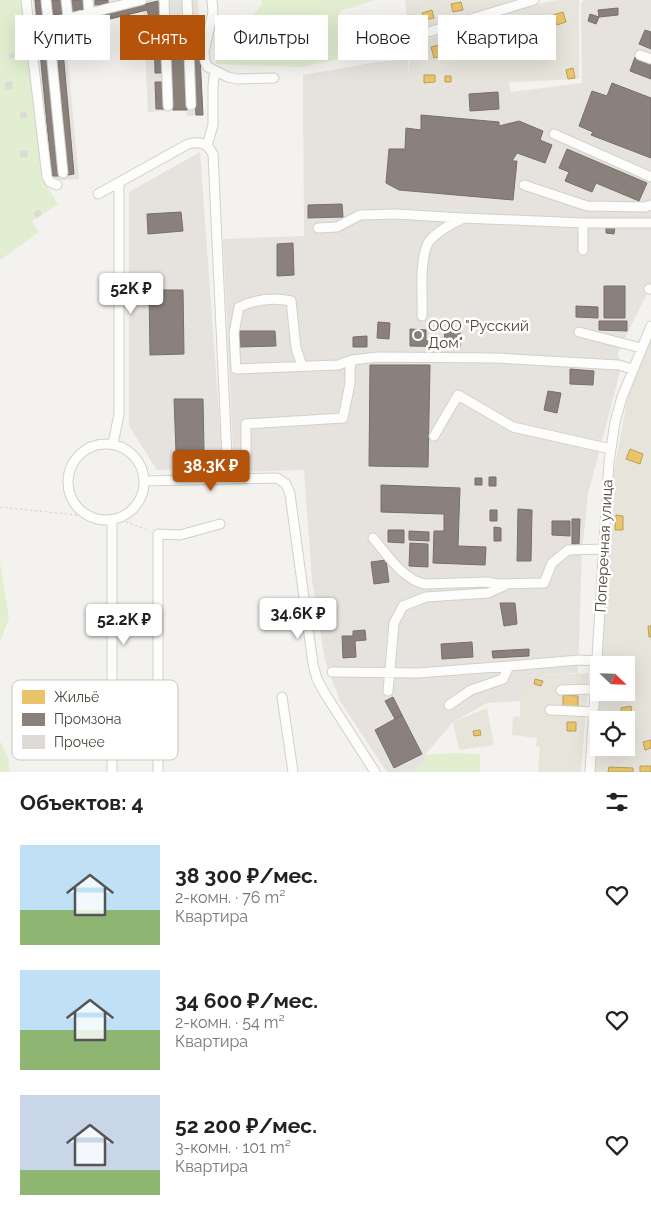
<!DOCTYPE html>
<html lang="ru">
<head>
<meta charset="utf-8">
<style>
  body { margin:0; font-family:Raleway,sans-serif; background:#f2f2f2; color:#222; height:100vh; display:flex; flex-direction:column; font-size:19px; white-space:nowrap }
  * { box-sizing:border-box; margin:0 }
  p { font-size:16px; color:#767676 }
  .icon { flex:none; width:28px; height:28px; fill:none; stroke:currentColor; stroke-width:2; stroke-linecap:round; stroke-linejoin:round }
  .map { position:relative; height:772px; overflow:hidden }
  .drawer { display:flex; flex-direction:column; background:#fff; flex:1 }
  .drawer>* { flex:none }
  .banner { position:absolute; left:15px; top:15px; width:621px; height:45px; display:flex; gap:10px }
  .needle { width:32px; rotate:113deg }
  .tools { position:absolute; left:590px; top:656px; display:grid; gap:10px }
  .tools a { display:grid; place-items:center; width:45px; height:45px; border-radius:0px; background:#fff; box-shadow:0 5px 20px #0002; font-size:25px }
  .price { position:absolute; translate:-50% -42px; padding:0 11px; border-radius:5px; background:#fff; color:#222; font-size:16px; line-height:32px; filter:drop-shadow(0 1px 2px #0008) }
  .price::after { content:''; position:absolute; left:50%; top:30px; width:15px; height:11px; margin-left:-8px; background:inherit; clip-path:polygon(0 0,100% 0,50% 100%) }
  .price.selected { background:#b45309; color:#fff }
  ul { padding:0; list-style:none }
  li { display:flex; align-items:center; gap:15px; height:125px; padding:0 20px }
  li span { display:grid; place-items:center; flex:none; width:140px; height:100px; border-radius:0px; color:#555 }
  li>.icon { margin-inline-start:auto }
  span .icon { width:60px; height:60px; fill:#fffc; stroke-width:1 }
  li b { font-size:21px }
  h2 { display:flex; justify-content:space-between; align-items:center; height:60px; padding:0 20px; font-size:21px }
  .chip { padding:0 18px; border-radius:0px; background:#fff; box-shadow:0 5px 20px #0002; font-size:18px; line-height:45px }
  .chip.selected { background:#b45309; color:#fff }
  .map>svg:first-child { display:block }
  .residential { fill:#e7e4dc; fill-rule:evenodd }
  .industrial { fill:#e6e2de }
  .green { fill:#e1eecf }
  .homes { fill:#e9c46a; stroke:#ba9e5b }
  .industry { fill:#8a817c; stroke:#776f68 }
  .building { fill:#dedbd6; stroke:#dcd9d4 }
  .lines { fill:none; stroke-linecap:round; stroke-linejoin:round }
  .minor-casing { stroke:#d2d0cb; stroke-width:11 }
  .path { stroke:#d3d2cc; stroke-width:1; stroke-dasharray:2.5 2.5; stroke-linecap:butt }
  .minor { stroke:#fdfdfc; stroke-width:9 }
  .poi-dot { fill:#868178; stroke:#fff; stroke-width:2 }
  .labels { text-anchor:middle; stroke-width:5; stroke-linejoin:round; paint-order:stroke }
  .poi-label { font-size:15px; fill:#4b4439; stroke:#fff; text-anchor:start }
  .street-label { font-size:15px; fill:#4b4439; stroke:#fff }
  .key { fill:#fff; stroke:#c9c7c4; stroke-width:1 }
  .key-label { font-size:14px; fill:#4b4439 }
</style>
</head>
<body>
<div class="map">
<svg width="651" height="772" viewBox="0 0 651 772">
  <rect width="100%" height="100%" fill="#f4f2ee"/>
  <path class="residential" d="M405,0h111l-108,34z
    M557,0h22v79l-171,8 2,-42 125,-40z
    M651,337v435h-57l5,-79 27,-1v-27h-25l13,-195 14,-74zM599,720h27v28h-27z
    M589,673l-8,99h-43l2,-25 -4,-1 1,-8 -25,-3 1,-18 7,-1 1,-40z
    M487,708l7,37 -35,5 -6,-28z"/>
  <path class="industrial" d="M33,0h165l5,115 -16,1 -1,-6 -38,2 -5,-101 -78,19 14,149 -28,2z
    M584,0h67v285l-33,68 3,15 -33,126 -6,56 -4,123 -57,3v25l-34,2 -34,19 -28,33v5l-11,12h-27l-47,-71 -15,-40 -13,-81 -8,-110 -70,2 -11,-233 81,-3 -1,-161 74,-13 31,-3 1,28 99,-5 3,10 71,-9 -1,-79z
    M200,152l23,317 -66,1 -28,-44v-234z"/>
  <path class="green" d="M0,0h24l20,181 14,23 -26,17 7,11 -39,28z
    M262,0h113l-35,11 3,47 -40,9 -87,-3 -2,-26 21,-3 27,-30z
    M0,562l9,56 -9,24z
    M0,741l8,17 2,14h-10z
    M451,753l29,1v18h-66l11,-12v-5z"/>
  <path class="homes" d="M461,2l2,8 -10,2 -2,-8z
    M432,10l2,8 -10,2 -2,-7z
    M563,12l3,10 -9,3 -4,-10z
    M439,45l2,11 -7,2 -3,-11z
    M573,68l2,10 -7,1 -2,-9z
    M424,75h11v7l-11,1z
    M445,76h6v6h-6z
    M630,449l13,5 -3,10 -14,-5z
    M616,515l7,1v14h-8z
    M648,626h3v11h-2z
    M616,658l13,1 -1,9h-2v-3h-11z
    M535,679l8,2 -2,5 -7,-2z
    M563,695l15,1v12h-15z
    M631,706l1,9 -10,2 -1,-9z
    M567,722h9v9h-9z
    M480,730l1,5 -7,1 -1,-5z
    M651,740v8l-6,2 -2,-8z
    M603,748h8v7h-6z
    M640,766h11v6h-11z
    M609,767l24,1v4h-25z"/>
  <path class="industry" d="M35,0h8l16,176h-7z
    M48,0h13l1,14 -13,1z
    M70,0h13l1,12 -13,1z
    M95,0h13v4l-13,1z
    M158,1l3,13 2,59h-8l-1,-57 -5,1 -2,-7 -82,20 -2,-6z
    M618,8v7l-19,2 -1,-7z
    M590,14l9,3 -3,7 -8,-3z
    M184,18l3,92h-14l-3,-91z
    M191,18h7l5,97h-7z
    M645,30l6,2v17l-12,-5z
    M62,40l12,134 -6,1 -12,-134z
    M635,57l16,6v16l-21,-8z
    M155,82h8l1,27h-8z
    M612,83l39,15v60l-60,-23 2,-3 -14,-6 13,-35 15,5z
    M498,92l1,17 -29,2 -1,-17z
    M421,115l78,7v4l20,-5 24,10 -3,9 12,5 -7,18 -28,-10 -5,8h5l-4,39 -114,-10 -13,-7 3,-34h16l1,-21 15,2z
    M567,149l80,34 -8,18 -43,-18 -4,9 -27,-11 4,-9 -10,-4z
    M342,204l1,13 -35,1v-13z
    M181,212l2,19 -35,3 -1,-20z
    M606,226h9l-1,8 -8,-1z
    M293,243l1,32 -17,1v-32z
    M604,286h21v32h-21z
    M149,290h34l1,64 -34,1z
    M576,306l22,1v11l-22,-1z
    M599,321h28v10l-28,-1z
    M378,322l12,1 -1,16 -12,-1z
    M410,329l16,1v11h18l1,-11h15v17l-50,-1z
    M238,331h37l1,15 -37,1z
    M367,336v11h-14v-10z
    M370,365h60l-2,102 -59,-1z
    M570,369l24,2 -1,14 -23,-1z
    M548,391l13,2 -4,20 -13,-3z
    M174,399h29l1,52 -28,1z
    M489,477h7v9h-7z
    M475,478h7v7h-7z
    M381,485l79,3 -2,58 28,1 -1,18 -52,-2 1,-32h10v-17l-63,-2z
    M518,509l14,1 -1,51h-14z
    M490,510h7v11h-7z
    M572,519h8l-1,25h-7z
    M552,521h18v15l-18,-1z
    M494,527l7,1v13h-7z
    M388,530h16v13l-16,-1z
    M409,531l20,1v9l-20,-1z
    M410,543l18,1v23l-19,-1z
    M386,560l3,22 -15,2 -3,-22z
    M500,603h15l2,21 -13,2z
    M365,630l1,10 -11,1 1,16 -13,1 -1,-22h11v-5z
    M472,642l1,15 -31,2 -1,-15z
    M529,649v7l-36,2 -1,-7z
    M393,697l9,18 -7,4 -10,-18z
    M402,715l20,39 -28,14 -19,-38z"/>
  <path class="building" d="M16,50l1,5 -7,3 -1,-3 6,-2z
    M6,82h6v6l-6,1z
    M25,112l2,5 -6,1 -1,-4z
    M20,151h7v5l-6,1z
    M38,210l4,4 -5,3 -3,-4z"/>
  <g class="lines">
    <defs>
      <path id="minor" d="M26,0l21,177 3,5 7,3
        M46,0c1,14 4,27 4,41l13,132
        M66,0l2,18
        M88,0l1,13
        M164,0l4,106
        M187,0l4,105
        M212,0l1,12 -9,40 1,9 3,6 20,10 9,2 37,-1
        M50,23l92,-23
        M409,38l125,-38
        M640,55l11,4
        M554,134l97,43
        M207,146l6,-21v-40l2,-14
        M524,185l63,21 58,1 6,-2
        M98,194l90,-50c12,-3 19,-1 25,10l15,325
        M318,228l19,-1 23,-12 37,-1 65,4
        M583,250v-27
        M649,289h2
        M422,316c1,-22 -3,-50 5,-71 5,-11 27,-23 37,-27l119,5h68
        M579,332l62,16
        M302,366l-6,-18 -5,-47c-19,-4 -35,-2 -52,6l-5,26 2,36 102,-4 14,-5
        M434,436l24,-41 55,32 98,22
        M68 482a38 38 0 1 1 76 0a38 38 0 1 1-76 0Z
        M113,444l6,-30v-231
        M246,456v-32l97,-6 7,-35v-15l2,-8 26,-3 117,1 124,7 13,4
        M144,481l133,-3 9,6 4,10 23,170 4,15 7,13 51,80
        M373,538c14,16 30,42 52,46l62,-2 11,2 46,-1 8,-20 16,-13 36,-1
        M332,672l86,1 91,-7
        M561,690l34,-1
        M388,691l6,-68 9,-17 23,-9 62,-4 18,-8
        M282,697l11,75
        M449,705l22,-15 32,-11 6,-13 70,-6 17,1
        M550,710l43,2
        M112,772v-251
        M158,772v-238l22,1 40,-11
        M590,772l19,-310 6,-40 7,-25 29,-71"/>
    </defs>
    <use href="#minor" class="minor-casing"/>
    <path class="path" d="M0,507l86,9
      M121,520l29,11"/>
    <use href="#minor" class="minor"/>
  </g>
  <circle class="poi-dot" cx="418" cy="335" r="5"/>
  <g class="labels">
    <g class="poi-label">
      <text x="428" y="331">ООО "Русский<tspan x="428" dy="17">Дом"</tspan></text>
    </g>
    <g class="street-label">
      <text transform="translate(604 546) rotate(-87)" y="5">Поперечная улица</text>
    </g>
  </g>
  <rect x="12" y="680" width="166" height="80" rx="8" class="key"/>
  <rect x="22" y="690" width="23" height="14" fill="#e9c46a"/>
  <rect x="22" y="713" width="23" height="13" fill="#8a817c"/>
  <rect x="22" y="735" width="23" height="14" fill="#dedbd6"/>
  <g class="key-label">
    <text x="54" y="702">Жильё</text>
    <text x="54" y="724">Промзона</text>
    <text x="54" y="747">Прочее</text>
  </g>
</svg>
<div class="tools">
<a><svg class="needle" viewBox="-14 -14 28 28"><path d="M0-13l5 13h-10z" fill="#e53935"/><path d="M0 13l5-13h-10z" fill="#767676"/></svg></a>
<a><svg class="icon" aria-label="locate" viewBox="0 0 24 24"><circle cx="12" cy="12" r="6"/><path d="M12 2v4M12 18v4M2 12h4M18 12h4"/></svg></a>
</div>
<b class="price" style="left:131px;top:315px">52K ₽</b>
<b class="price selected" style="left:211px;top:492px">38.3K ₽</b>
<b class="price" style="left:298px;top:640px">34.6K ₽</b>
<b class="price" style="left:124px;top:646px">52.2K ₽</b>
<div class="banner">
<a class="chip">Купить</a>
<a class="chip selected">Снять</a>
<a class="chip">Фильтры</a>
<a class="chip">Новое</a>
<a class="chip">Квартира</a>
</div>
</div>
<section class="drawer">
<h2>Объектов: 4<svg class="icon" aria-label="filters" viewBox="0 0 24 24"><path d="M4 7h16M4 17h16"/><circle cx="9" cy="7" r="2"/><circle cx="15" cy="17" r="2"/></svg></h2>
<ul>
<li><span style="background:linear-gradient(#bfe0f5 65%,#8fb573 0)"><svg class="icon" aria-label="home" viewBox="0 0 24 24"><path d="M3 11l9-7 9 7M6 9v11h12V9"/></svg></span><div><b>38 300 ₽/мес.</b><p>2-комн. · 76 m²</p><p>Квартира</p></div><svg class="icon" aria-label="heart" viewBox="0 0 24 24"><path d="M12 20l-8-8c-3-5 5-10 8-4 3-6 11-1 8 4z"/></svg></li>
<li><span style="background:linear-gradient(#bfe0f5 60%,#8fb573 0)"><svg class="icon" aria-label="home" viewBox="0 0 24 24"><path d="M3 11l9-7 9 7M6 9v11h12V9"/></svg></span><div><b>34 600 ₽/мес.</b><p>2-комн. · 54 m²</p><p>Квартира</p></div><svg class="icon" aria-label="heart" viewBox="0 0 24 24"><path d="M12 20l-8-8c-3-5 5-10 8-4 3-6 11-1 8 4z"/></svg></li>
<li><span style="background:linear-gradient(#c9d6e8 75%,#8fb573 0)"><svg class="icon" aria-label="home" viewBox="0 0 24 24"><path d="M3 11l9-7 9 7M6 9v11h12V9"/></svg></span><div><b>52 200 ₽/мес.</b><p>3-комн. · 101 m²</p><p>Квартира</p></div><svg class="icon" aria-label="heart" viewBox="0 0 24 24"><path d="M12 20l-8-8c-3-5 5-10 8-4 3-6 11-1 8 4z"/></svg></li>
</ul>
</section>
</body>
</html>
